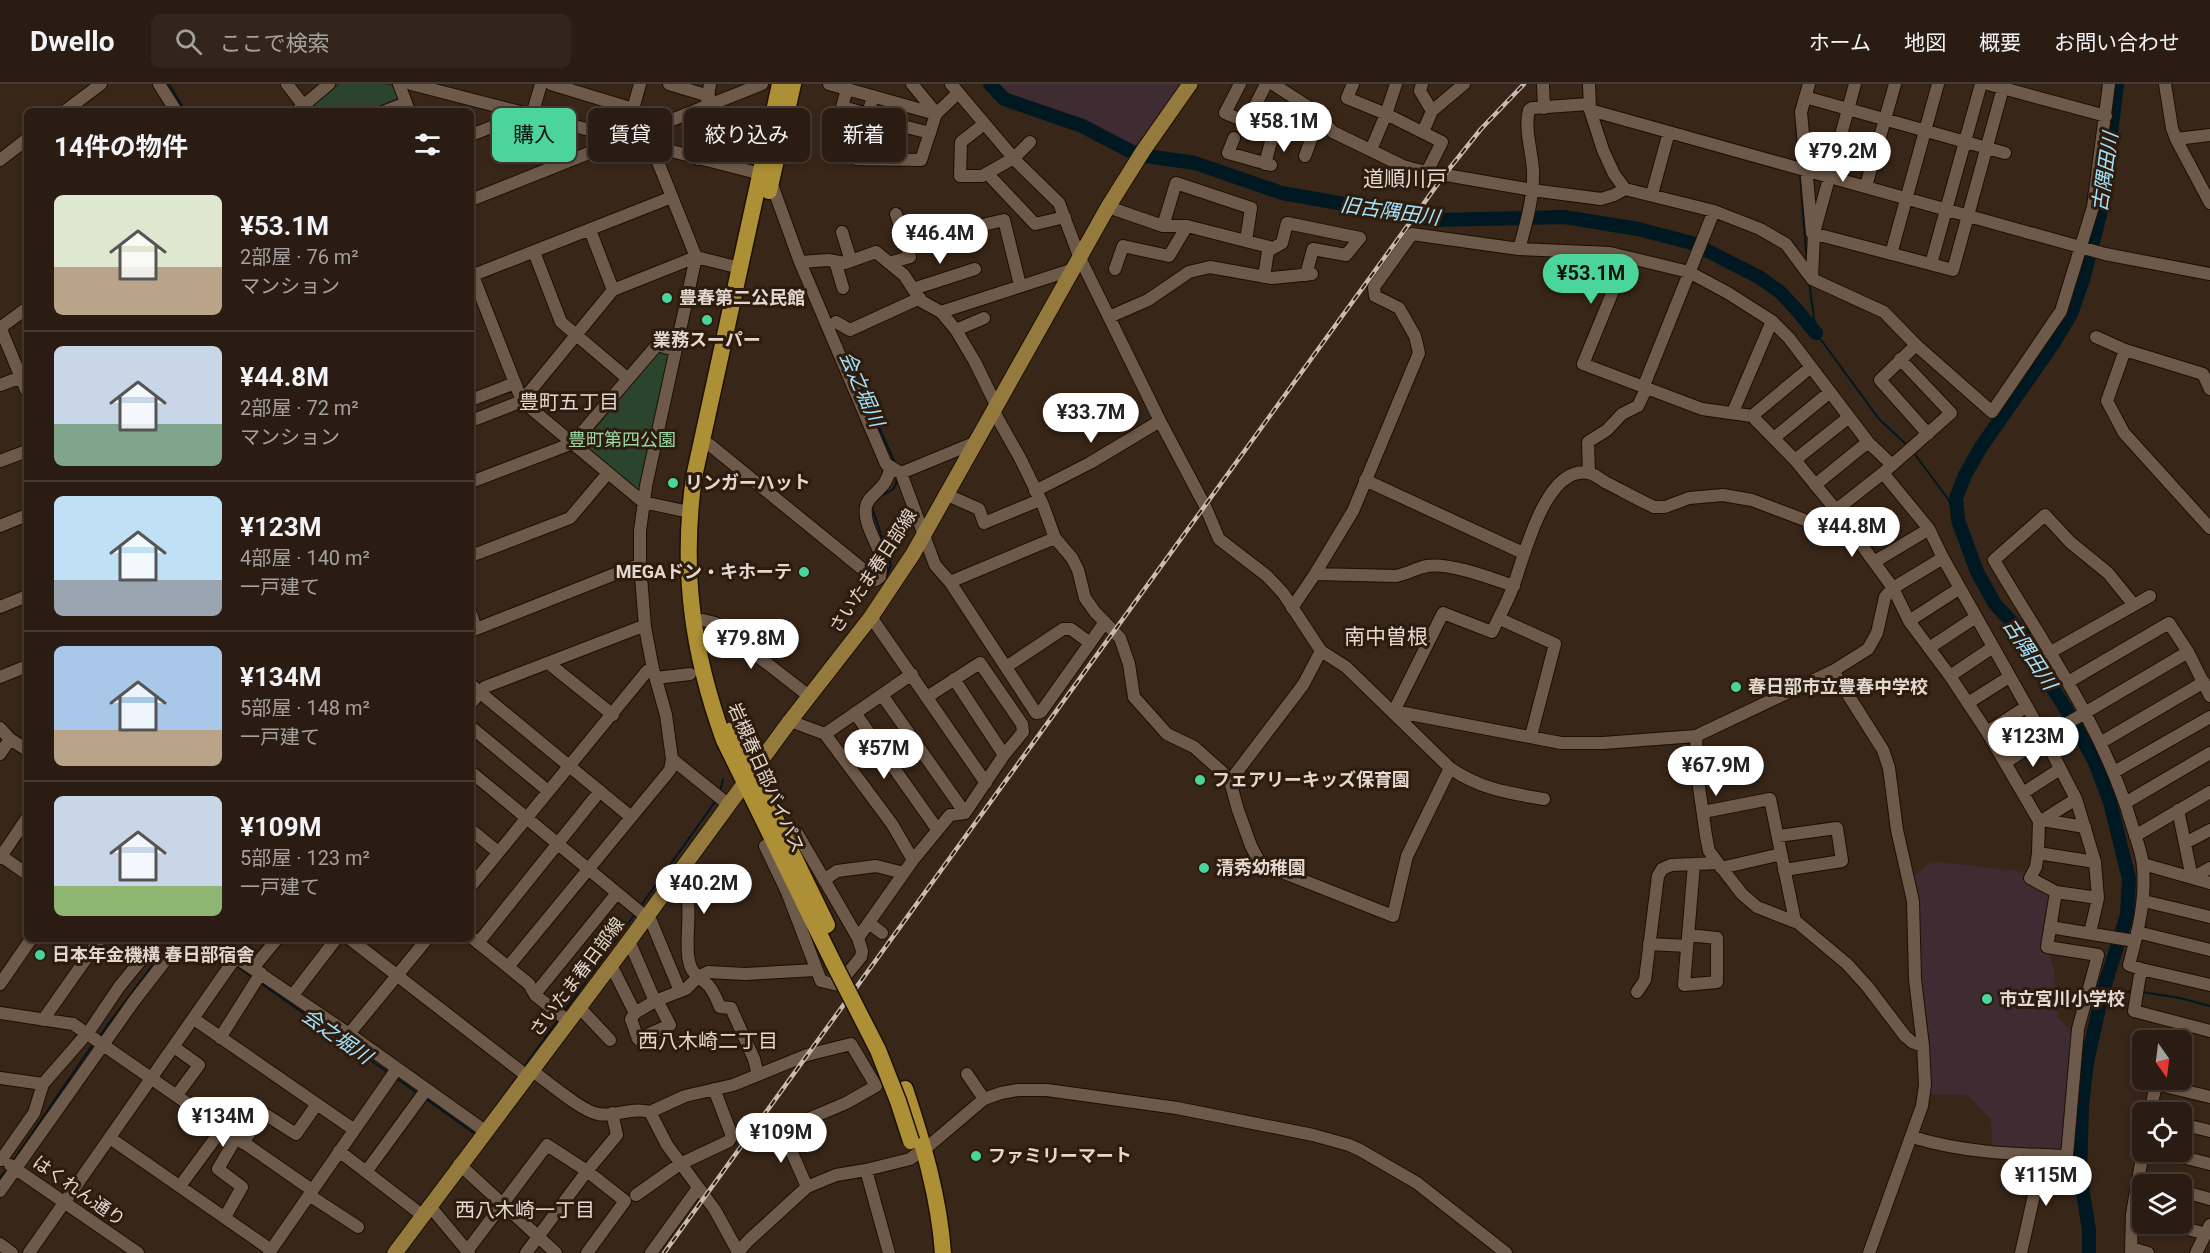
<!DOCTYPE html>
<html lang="ja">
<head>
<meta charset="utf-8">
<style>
  body { margin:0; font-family:Roboto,"Noto Sans JP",sans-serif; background:#32251b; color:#f1f3f6; height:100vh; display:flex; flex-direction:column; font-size:22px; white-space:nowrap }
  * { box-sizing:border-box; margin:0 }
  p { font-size:20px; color:#a5a19f }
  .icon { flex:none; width:33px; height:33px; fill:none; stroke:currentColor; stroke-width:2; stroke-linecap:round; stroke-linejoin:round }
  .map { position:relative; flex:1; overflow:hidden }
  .panel { position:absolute; left:24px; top:24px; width:450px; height:834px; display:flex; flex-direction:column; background:#2a1c12; border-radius:9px; box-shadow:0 3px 9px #0003,0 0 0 2px #463a32 }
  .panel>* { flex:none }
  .top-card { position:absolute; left:492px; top:24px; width:570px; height:54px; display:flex; gap:12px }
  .needle { width:39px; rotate:166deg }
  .buttons { position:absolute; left:2132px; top:946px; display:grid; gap:12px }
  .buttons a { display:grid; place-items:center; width:60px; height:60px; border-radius:9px; background:#2a1c12; box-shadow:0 3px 9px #0003,0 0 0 2px #463a32; font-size:30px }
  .price { position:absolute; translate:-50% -51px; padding:0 14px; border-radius:21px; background:#fff; color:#222; font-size:20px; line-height:39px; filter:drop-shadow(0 2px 3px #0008) }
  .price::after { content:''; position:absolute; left:50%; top:36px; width:18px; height:14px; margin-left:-9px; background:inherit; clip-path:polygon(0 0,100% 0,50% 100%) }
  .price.current { background:#4bd49b; color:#111 }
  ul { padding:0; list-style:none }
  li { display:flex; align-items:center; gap:18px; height:150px; padding:0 30px }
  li+li { border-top:2px solid #463a32 }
  li span { display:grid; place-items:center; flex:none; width:168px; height:120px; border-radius:9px; color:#555 }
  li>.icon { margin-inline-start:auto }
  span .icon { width:72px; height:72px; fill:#fffc; stroke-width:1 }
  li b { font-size:26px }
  h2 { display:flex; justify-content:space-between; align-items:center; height:72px; padding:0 30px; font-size:26px }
  .tag { padding:0 21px; border-radius:9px; background:#2a1c12; box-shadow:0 3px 9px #0003,0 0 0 2px #463a32; font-size:21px; line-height:54px }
  .tag.current { background:#4bd49b; color:#111 }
  header { display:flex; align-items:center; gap:36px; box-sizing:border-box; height:84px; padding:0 30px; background:#2a1c12; border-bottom:2px solid #463a32 }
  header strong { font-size:28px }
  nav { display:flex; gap:33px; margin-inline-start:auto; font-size:21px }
  .search { width:420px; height:54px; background:#32251b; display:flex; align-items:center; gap:15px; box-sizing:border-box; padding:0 21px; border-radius:9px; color:#a5a19f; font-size:22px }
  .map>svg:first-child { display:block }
  .education { fill:#3f2c32 }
  .park { fill:#2a442e }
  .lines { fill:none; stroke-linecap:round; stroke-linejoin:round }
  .stream { stroke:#001821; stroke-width:2 }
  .river { stroke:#001821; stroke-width:14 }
  .minor-casing { stroke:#1e0f03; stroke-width:14 }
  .major-casing { stroke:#1e0f03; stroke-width:17 }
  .highway-casing { stroke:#1e0f03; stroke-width:19 }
  .minor { stroke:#6e5a4a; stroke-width:12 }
  .major { stroke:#947a3d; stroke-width:15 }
  .highway { stroke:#ad9035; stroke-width:16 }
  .rail-casing { stroke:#c8bcb2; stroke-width:4.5 }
  .rail { stroke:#2d1c0e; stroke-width:2; stroke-dasharray:7; stroke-linecap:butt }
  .highway-bridge-casing { stroke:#1e0f03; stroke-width:19; stroke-linecap:butt }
  .highway-bridge { stroke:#ad9035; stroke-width:16 }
  .poi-dot { fill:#4bd49b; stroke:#2d1c0e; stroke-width:2 }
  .labels { text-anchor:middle; stroke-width:6; stroke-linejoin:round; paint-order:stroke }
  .poi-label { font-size:18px; font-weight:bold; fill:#e3d8cf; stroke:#2d1c0e; text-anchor:start }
  .park-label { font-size:18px; fill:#9cd7a4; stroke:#2d1c0e }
  .street-label { font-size:18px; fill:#e3d8cf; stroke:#2d1c0e }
  .water-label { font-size:20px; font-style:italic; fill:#a3e4ff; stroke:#2d1c0e }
  .neighbourhood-label { font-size:20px; fill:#e3d8cf; stroke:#2d1c0e }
  .quarter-label { font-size:21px; fill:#e3d8cf; stroke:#2d1c0e }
</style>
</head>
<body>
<header>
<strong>Dwello</strong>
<div class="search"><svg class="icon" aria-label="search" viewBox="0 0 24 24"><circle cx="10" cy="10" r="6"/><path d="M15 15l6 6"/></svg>ここで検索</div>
<nav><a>ホーム</a><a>地図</a><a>概要</a><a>お問い合わせ</a></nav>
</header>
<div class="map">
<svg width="2210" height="1169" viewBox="0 0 2210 1169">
  <rect width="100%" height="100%" fill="#382618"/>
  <path class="education" d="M998,0h188l-46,64 -56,-30 -72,-23z
    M1931,777l102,12 23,19 -9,55 7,23 4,48 19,19 -10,119 -74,-3 -2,-33 -23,-25 -44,-1 -14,-214z"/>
  <path class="park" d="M340,0h44l11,3 3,11 -31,13h-61z
    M659,268l10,2 -29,137 -57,-47z"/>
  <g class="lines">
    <path class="stream" d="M169,0l16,27
      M1796,39l3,39
      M1800,90l7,90
      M1809,198l7,51 63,86 29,27
      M849,277l47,104
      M1914,369l34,46 10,21
      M886,493l5,-12 -19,-58c2,-3 3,-6 6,-9 10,-9 18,-3 19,-22
      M720,707l3,-12
      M640,823l77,-108
      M198,855l30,21
      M235,881l17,12
      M259,898l131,92
      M2103,907l31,1
      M2142,908l38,6 30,8
      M565,926l70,-96
      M98,954l74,-99
      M524,983l33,-46
      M397,995l22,15
      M426,1015l49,35
      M489,1032l30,-42
      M13,1077l80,-117
      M0,1094l8,-10"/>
    <path class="river" d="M990,0l14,15 78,27 48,25 16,5 49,7 87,30 152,27 130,-3 74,12 54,14 67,34 21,15 16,17 20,24
      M2089,1169v-23l-9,-55 2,-69 5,-44 16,-71 24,-76 2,-36 -19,-77 -16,-42 -30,-54 -25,-39 -17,-34 -27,-29 -18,-32 -19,-52 -2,-22 9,-23 16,-28 72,-103 18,-30 12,-34 19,-73 15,-123"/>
    <defs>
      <path id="minor" d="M159,0l17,27
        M287,0l17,22
        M399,0l10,27
        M411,0l350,90
        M551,0l82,25 7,-25
        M669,0l40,12
        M829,0l107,30
        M912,0l24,29
        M951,0l66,78 42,41 20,53 81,165 45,85 14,33 48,37 16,17 38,58 25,16 104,101c30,21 58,25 94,31
        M1240,0l-15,29 22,9
        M1266,0l-19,38 34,16
        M1273,0l37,24 23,24 70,34 14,4 115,20 69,9 13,-4 11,-6
        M1353,0l-6,14 39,16 56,28 -15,30
        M1422,0l-2,7 12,20
        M1543,0l1,24
        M1589,0l1,26 13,40 11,24 11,15 89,22 46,18 26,15 26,35 72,33 32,33 76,67 69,-101 32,-104 16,-123
        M1809,0l-8,28 11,121 141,37 50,-182
        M1988,0l118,32
        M2165,0l7,44 4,11 34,64
        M847,5l-5,18 26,7 5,-18
        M1805,13l200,56
        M1590,26l515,144 105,20
        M65,27l36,-27
        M297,27l32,-27
        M385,27l21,-8
        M864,28l-7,23 -1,24 65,1 15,-46 22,-21
        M532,31l9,-31
        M891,39l39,10
        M984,40l-23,18 -1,34h22l32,-18 16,-16
        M1423,48l9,-21 32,-27
        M471,51l44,-17 5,-6
        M1234,54l-6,15 43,12
        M2176,55l34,-4
        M1371,66l15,-36 10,-30
        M1305,72l14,-38
        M698,75l12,-75
        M0,76l27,-21
        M1265,80l8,-30
        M987,89l48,51 30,-7
        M771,98l29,80 86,202 15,9 73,-30
        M1866,102l29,-102
        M1652,110l17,-62
        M471,116l291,-116
        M1108,123l55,19h24l86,22
        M1163,142l13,-43 75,25 -5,33
        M590,146l23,60
        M842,148l9,29
        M906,159l98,-23 16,65
        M1519,165c7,-25 15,-52 14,-79 -1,-19 -9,-41 -4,-60l3,-2 57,-4
        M534,168l27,70 66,56
        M1891,170l47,-170
        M1627,173l-44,107 119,45 50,7 43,44 41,50 57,78 16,33 41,55 37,56 52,89 -1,32 -2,14 -6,11 26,14 -9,55 51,8 -20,74 -11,127c-54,-2 -102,-3 -155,-19
        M835,177l8,27
        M800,178l28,-2 17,3 31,-11 28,23 17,26 20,11 15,18 19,32 21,43
        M889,179l21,-6 -14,-43
        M1931,180l50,-180
        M1115,185l8,-23 46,10 18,-30
        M471,187l51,130 121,101 46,10
        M471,192l201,-79
        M1264,193l4,-26 14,-8 5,-20 73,15 -14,17 -33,-6 -7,26
        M1812,195l2,-46 41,-149
        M913,205l62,-20
        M941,228l130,-42
        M1109,233l39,-17 41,-28 21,-5 62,11 40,-4
        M836,238l14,8 70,-32
        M0,243l27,65
        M0,244l27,-20
        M956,246l28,-12
        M2096,253l29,13 78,24 7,15
        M1916,261l-36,35 48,54
        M2125,266l-18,51 17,32 86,95
        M0,301l27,-10
        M1643,304l71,-177
        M471,316l44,-17
        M993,326l27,48 23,47 12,33 17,20 6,12 7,28 10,14 25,26 9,26 5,33 33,37 27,13 27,24 9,10 8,29 13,36 7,13 4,5 131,52 14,-60 43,-88
        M1733,328l39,-91
        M1752,332l59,-49
        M471,337l51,-20 91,-111 83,-33 44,11
        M1774,354l56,-46
        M710,361l166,135 4,-3c1,-7 2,-13 1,-20 -4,-16 -18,-33 -15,-50 2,-14 21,-16 24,-39
        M1795,376l54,-43
        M0,377l27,-10
        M901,389l34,92 15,17 86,131 5,-1 64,-90
        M1589,389l-1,-31 19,-12 15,-16 16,-8 8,-17
        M1883,389l46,56 14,29 101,179 32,62 19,63 3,36
        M1365,396l158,73
        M471,398l102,-39 84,-98 18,5
        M1815,401l53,-43
        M1035,407l55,-28 70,-42
        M945,410l34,15 5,14 56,-23
        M1836,426l47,-37 68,-60 -51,-54
        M0,442l27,-11
        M471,472l99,-38 38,-45
        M1874,478l55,-33
        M1315,490l81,2c11,-2 20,-8 31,-10 25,-3 63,12 87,20
        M950,498l105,-44
        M2134,521l-26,-32 -38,-31 -25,-27 -51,45c50,85 109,167 137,262 4,14 11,30 12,44 3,34 -5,66 -14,99l12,4 -7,42 76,20
        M0,523l27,-11
        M1292,524l23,-34 38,-63 66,-158 -4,-17 -16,-28 -24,-12 -1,-9 38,-53 107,15 91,4 79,19 39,21 44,28 17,17 79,104 24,23
        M471,530l5,15
        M871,533l115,166
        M1500,535l55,25 -24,92
        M703,536l12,3 94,73
        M1909,537l51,-33
        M471,547l169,-67
        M1929,564l47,-31
        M2049,569l101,-57
        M550,578l2,4 61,49
        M1006,583l57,-38h8l19,14
        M1833,587l50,79 6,18 8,62 16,71 2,78 8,67 2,39 -3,21 -53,147
        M1950,592l43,-29
        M0,593l27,-11
        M656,594l34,-4
        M954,595l50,76
        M2068,598l101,-59 19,29 22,44
        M471,601l160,132
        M882,611l83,118
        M471,619l14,-16 153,-59 7,-1
        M1968,619l41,-26
        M1394,627l49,-98 49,19c7,-15 15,-29 21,-45 11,-29 32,-123 76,-114 5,1 11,6 16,9 16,8 32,17 49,25h11l24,-9 34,-3 29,5 92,35 9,-1
        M1394,627l167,32h42l93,-7 137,-65 35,-22 9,-16 8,-36 8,-9 50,-30
        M855,629l82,116
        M790,637l35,13 67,90 21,36 37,-45 15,-2 39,-58 19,-23 -1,-8 -42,-61 -53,34
        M471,643l77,64
        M0,644l10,11 17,11
        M1987,648l39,-25
        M825,650l87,-60
        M1696,652l2,44 8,56 3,15 9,12 24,31 15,13 41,16 49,41 20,22 38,50 7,6 11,4
        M2100,659l104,-61
        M0,670l10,-15
        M672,675l57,46
        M2005,679l39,-26 144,-85
        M471,688l180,149 29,70
        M2114,688l96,-55
        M1230,697l73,-96 18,-34
        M2023,709l37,-24
        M2125,719l85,-50
        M2178,726l14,68 18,-10
        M1703,728l67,-13 25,122
        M2042,736l43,7
        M2041,737l35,-22
        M471,746l27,22
        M797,749l61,105 55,-78
        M1778,752l59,-8 5,33 -58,9
        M2135,752l75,-44
        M2185,759l25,-13
        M765,762l22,46 34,89 17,4 23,-28 1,-6 -4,-13
        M2038,769l57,9
        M1,772l26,18
        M0,774l27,-40
        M2143,780l67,19
        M1721,784l60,-14
        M676,791c22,20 7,61 13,86 2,13 12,17 20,25 5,6 8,14 11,21l11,1 23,51 4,16
        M824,796l13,-9 39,-5 28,7
        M471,802l176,-215 6,-2
        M2056,808l42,6 -8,35
        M2144,817l66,16
        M869,839l13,10
        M2050,843l85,14
        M2137,848l73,18
        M1688,851l29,3v44l-33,3 10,-121
        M471,853l58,47 6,11 33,26
        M209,855l140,95 136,97
        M350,855l177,137
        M629,857l26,60 31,-12 12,-12 10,-5 37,2 71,-4
        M478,859l122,-152
        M1649,860l38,2
        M611,881l24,48
        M508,883l162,-197 2,-11 -6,-44 -13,-46 -8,-42 -5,-63v-33l6,-45 50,-229 -44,-110
        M253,884l24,-29
        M2141,885l69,16
        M0,900l31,-45
        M1637,908l8,-12 13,-104 4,-7 9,-4 47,-2
        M535,910l82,-101
        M293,911l43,-56
        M655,917l-20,12 -4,6 7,20 32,-14 -13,-25
        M579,923l31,33
        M0,929l73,11 239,166
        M194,935l159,110
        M43,936l57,-81
        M349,950l78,-95
        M220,954l41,-65
        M174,963l25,18 -22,30
        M531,986c16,11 50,41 67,44 18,3 31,-7 52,-2l17,33 48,65 23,42
        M967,990l17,25
        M0,994l43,6
        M650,1028l35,-16 48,-11 74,-30 44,-11 25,42 -30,17 -64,27 25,57
        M2150,1029l6,-29 54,13
        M2181,1040l29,7
        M110,1054l161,112
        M243,1059l20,-30 33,21 21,-30
        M339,1067l83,64
        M2162,1068l48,12
        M1,1076l33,-47 9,-29 47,-54 29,-43 39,-48
        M459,1080l97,89
        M10,1081l128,88
        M866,1086l23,83
        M366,1088l60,-82
        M2138,1096l19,5
        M180,1102l42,-57
        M0,1107l134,-190 48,-62
        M2181,1107l29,8
        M309,1111l49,32
        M636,1111l44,-31 49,-23 3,-5 -18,-47
        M429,1121l40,48
        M225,1133l17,-30 -24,-18 18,-31
        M2170,1140l36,10
        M0,1160l12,9
        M2131,1164l17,5
        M467,1167l80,-106 40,26 38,30 -38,52
        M29,1169l207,-296
        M269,1169l127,-183
        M526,1169l61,-82 30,-36 -5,-22
        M651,1169l47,-65
        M737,1169l12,-13 58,-53 29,-12 30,-5 44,-11 21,-15 53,-45 17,-6 17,-3h29l130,18 136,27 36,10 11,5 57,33 89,70
        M2021,1169l22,-98
        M2131,1169l1,-39 11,-62
        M2196,1169l14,-28"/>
      <path id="major" d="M395,1169l234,-312 161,-220 81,-104 42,-63 195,-347 35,-56 47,-67"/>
      <path id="highway" d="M780,0l-86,393c-13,93 -2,175 30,263l109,222
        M769,107l24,-107
        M732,646l95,195
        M905,1005c18,54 34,108 38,164"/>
    </defs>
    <use href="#minor" class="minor-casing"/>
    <use href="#major" class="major-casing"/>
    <use href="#highway" class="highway-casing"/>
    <use href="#minor" class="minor"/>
    <use href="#major" class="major"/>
    <use href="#highway" class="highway"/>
    <defs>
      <path id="rail" d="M664,1169l781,-1079 36,-45 43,-45"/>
    </defs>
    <use href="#rail" class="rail-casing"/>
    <use href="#rail" class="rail"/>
    <defs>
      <path id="highway-bridge" d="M833,878l45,88 20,51 13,40"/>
    </defs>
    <use href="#highway-bridge" class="highway-bridge-casing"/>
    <use href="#highway-bridge" class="highway-bridge"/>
  </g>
  <g class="poi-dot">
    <circle cx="667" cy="214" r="6"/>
    <circle cx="707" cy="236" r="6"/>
    <circle cx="673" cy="399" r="6"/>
    <circle cx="804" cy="488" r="6"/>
    <circle cx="1736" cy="603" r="6"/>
    <circle cx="1200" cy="696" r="6"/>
    <circle cx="1204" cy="784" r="6"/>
    <circle cx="40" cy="871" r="6"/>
    <circle cx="1987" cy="915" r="6"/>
    <circle cx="976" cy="1072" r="6"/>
  </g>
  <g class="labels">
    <g class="poi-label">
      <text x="679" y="220">豊春第二公民館</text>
      <text x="707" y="262" text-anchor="middle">業務スーパー</text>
      <text x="685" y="405">リンガーハット</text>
      <text x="792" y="494" text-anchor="end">MEGAドン・キホーテ</text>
      <text x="1748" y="609">春日部市立豊春中学校</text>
      <text x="1212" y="702">フェアリーキッズ保育園</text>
      <text x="1216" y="790">清秀幼稚園</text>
      <text x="52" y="877">日本年金機構 春日部宿舎</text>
      <text x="1999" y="921">市立宮川小学校</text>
      <text x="988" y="1078">ファミリーマート</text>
    </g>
    <g class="park-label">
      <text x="622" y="362">豊町第四公園</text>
    </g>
    <g class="street-label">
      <text transform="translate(873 487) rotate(-57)" y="6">さいたま春日部線</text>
      <text transform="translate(766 694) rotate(66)" y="6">岩槻春日部バイパス</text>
      <text transform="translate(577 893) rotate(-53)" y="6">さいたま春日部線</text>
      <text transform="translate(79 1107) rotate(35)" y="6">はくれん通り</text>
    </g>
    <g class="water-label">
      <text transform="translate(2105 88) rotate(-82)" y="7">古隅田川</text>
      <text transform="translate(1390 127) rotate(8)" y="7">旧古隅田川</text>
      <text transform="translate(862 305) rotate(66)" y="7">会之堀川</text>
      <text transform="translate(2030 570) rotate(57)" y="7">古隅田川</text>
      <text transform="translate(337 952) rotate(35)" y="7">会之堀川</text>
    </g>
    <g class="neighbourhood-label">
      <text x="569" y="325">豊町五丁目</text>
      <text x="708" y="964">西八木崎二丁目</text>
      <text x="525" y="1133">西八木崎一丁目</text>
    </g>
    <g class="quarter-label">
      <text x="1405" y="102">道順川戸</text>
      <text x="1386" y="560">南中曽根</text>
    </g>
  </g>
</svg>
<div class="buttons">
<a><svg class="needle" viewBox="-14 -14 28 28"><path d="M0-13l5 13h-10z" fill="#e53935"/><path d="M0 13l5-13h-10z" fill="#a5a19f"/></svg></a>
<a><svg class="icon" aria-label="locate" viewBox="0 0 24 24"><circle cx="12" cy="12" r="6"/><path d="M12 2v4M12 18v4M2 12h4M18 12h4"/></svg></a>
<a><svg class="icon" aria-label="layers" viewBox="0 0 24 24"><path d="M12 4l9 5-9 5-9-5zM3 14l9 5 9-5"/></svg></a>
</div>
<b class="price" style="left:1284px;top:69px">¥58.1M</b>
<b class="price" style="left:1843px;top:99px">¥79.2M</b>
<b class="price" style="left:940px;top:181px">¥46.4M</b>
<b class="price current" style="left:1591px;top:221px">¥53.1M</b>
<b class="price" style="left:1091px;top:360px">¥33.7M</b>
<b class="price" style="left:1852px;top:474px">¥44.8M</b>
<b class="price" style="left:751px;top:586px">¥79.8M</b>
<b class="price" style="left:2033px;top:684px">¥123M</b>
<b class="price" style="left:884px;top:696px">¥57M</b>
<b class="price" style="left:1716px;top:713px">¥67.9M</b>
<b class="price" style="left:704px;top:831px">¥40.2M</b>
<b class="price" style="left:223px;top:1064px">¥134M</b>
<b class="price" style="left:781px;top:1080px">¥109M</b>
<b class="price" style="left:2046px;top:1123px">¥115M</b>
<div class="top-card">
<a class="tag current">購入</a>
<a class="tag">賃貸</a>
<a class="tag">絞り込み</a>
<a class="tag">新着</a>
</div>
<section class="panel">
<h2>14件の物件<svg class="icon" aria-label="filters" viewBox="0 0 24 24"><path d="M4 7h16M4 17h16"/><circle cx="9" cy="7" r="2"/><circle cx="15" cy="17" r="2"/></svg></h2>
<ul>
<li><span style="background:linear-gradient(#dfe7d0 60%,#b9a48a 0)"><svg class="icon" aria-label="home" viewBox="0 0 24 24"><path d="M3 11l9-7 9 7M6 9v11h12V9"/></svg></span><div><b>¥53.1M</b><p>2部屋 · 76 m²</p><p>マンション</p></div></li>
<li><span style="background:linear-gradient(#c9d6e8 65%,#7fa58c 0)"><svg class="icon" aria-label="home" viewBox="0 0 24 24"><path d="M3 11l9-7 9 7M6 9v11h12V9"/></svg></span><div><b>¥44.8M</b><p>2部屋 · 72 m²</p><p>マンション</p></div></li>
<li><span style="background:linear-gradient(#bfe0f5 70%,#9aa5b1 0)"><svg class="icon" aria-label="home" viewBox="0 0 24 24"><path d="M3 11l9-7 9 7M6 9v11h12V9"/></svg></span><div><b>¥123M</b><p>4部屋 · 140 m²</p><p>一戸建て</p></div></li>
<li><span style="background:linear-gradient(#a9c7e8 70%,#b9a48a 0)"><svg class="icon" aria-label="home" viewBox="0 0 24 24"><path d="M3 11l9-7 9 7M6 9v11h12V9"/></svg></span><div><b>¥134M</b><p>5部屋 · 148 m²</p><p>一戸建て</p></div></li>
<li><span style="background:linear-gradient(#c9d6e8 75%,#8fb573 0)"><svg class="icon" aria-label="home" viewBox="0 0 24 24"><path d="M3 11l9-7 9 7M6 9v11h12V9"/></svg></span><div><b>¥109M</b><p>5部屋 · 123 m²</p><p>一戸建て</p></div></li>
</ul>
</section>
</div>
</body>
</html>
